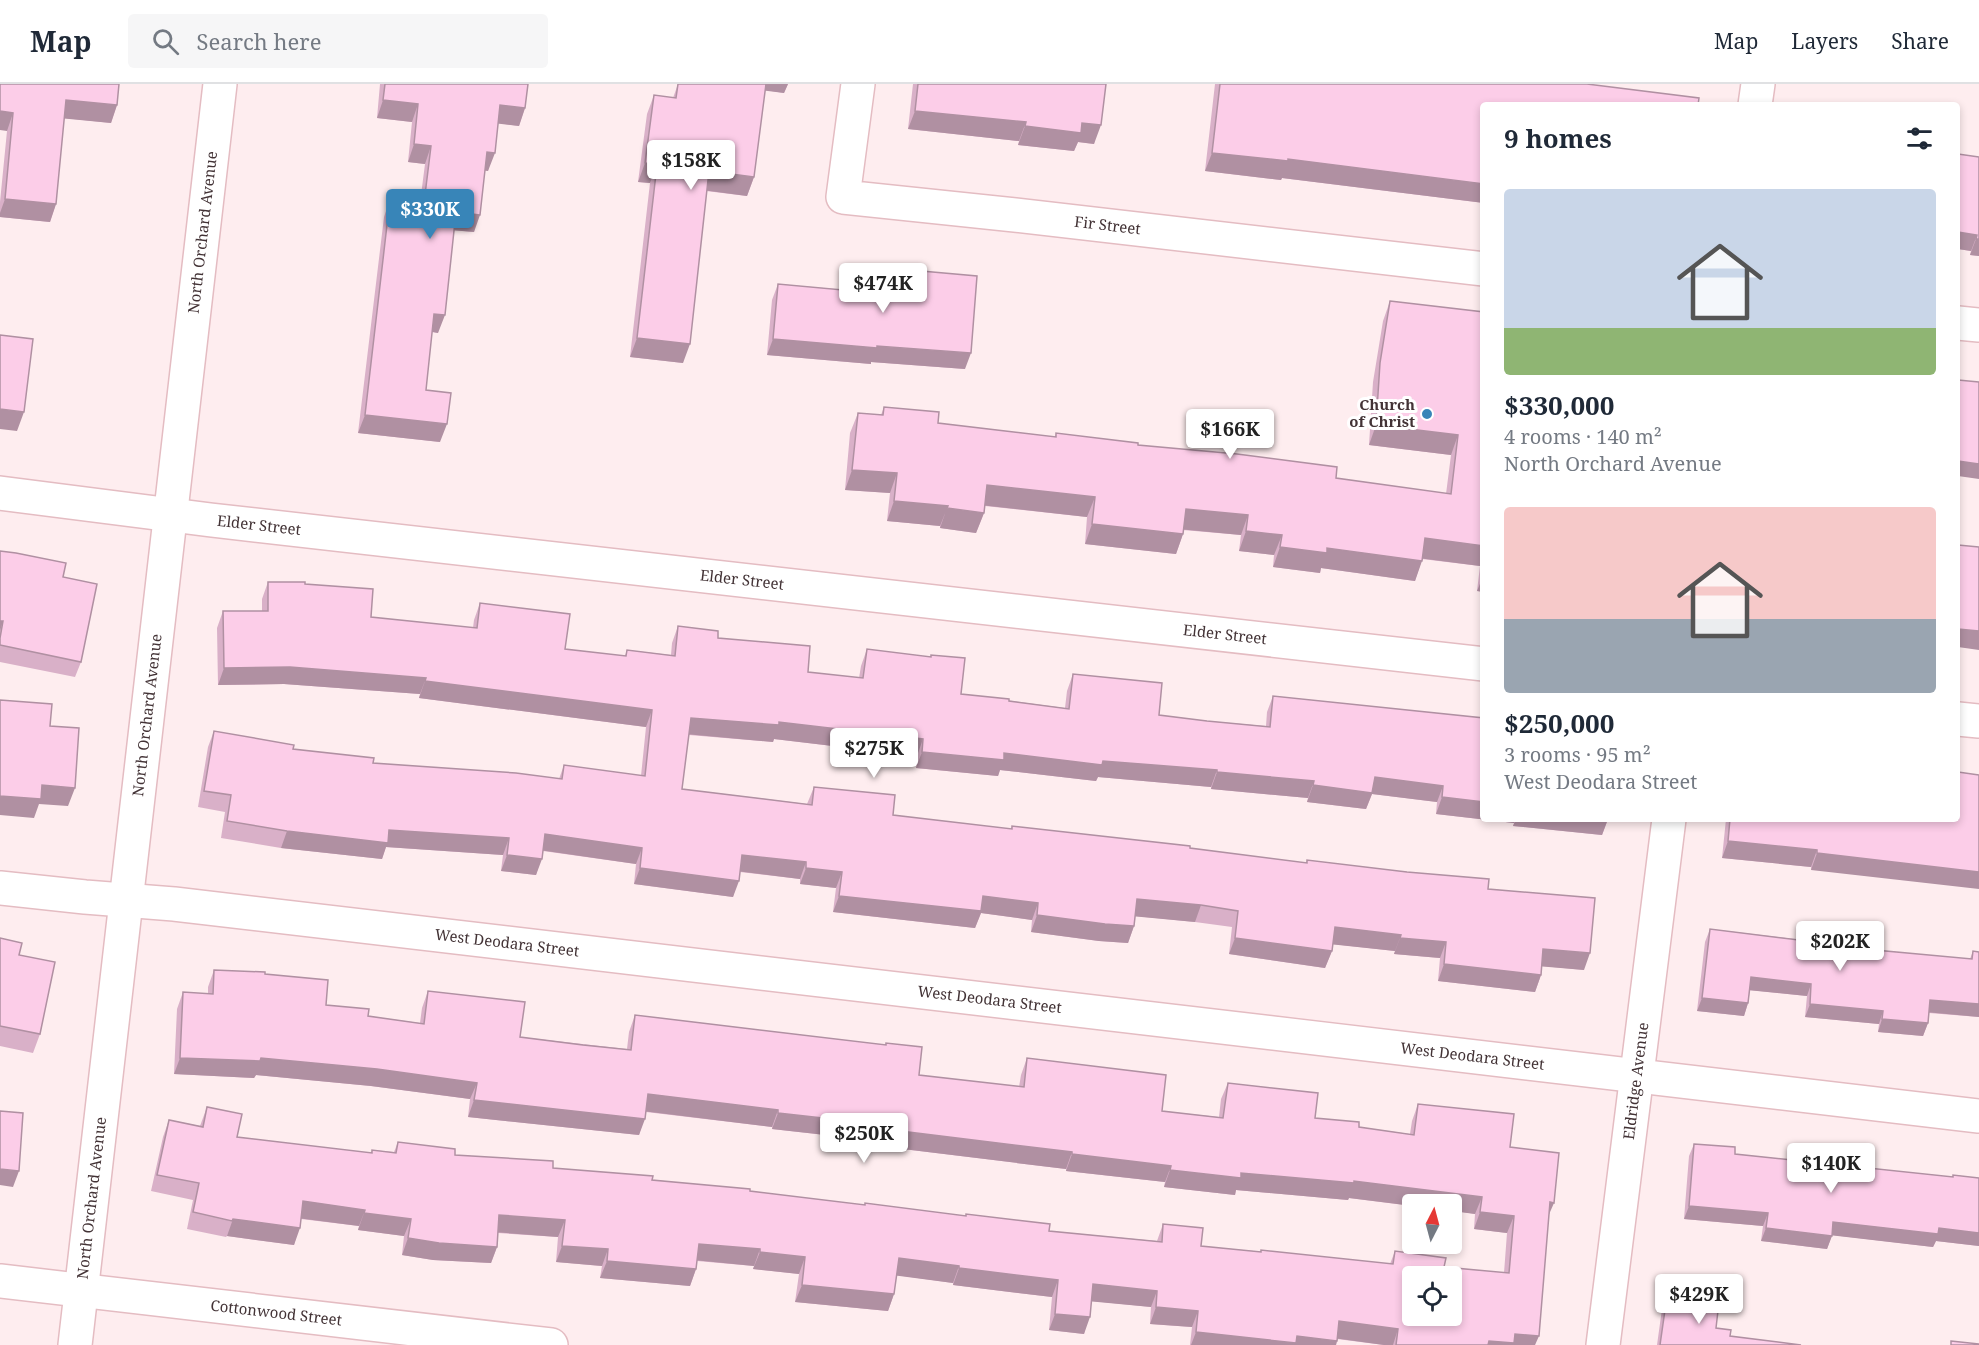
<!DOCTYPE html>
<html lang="en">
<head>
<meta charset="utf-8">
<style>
  body { margin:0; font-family:"Noto Serif",serif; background:#f6f6f7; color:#1f2937; height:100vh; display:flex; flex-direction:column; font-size:22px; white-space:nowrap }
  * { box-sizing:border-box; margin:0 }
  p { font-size:20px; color:#747a83 }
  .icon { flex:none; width:33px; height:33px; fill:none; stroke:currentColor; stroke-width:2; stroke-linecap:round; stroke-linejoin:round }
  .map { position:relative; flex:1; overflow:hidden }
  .details { position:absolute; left:1480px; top:18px; width:480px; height:720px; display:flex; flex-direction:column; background:#fff; border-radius:6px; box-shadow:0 3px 9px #0003 }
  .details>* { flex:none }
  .needle { width:39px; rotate:6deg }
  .buttons { position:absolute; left:1402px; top:1110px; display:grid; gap:12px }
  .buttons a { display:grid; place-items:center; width:60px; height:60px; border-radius:6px; background:#fff; box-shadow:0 3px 9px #0003; font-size:30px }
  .price { position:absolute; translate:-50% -51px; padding:0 14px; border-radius:6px; background:#fff; color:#222; font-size:20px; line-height:39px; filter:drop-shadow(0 2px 3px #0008) }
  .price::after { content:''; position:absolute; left:50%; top:36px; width:18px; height:14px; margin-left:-9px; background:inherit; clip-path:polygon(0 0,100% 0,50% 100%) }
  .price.on { background:#3885b8; color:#fff }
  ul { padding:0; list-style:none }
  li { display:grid; align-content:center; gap:12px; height:318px; padding:0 24px }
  li span { display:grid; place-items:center; height:186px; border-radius:6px; color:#555 }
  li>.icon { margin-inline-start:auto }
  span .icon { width:108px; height:108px; fill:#fffc; stroke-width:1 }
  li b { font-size:26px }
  h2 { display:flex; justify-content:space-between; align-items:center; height:72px; padding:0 24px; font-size:26px }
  header { display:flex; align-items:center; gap:36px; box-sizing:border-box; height:84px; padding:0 30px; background:#fff; border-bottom:2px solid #e0e1e3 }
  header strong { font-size:28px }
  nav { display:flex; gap:33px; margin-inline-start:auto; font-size:21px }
  .search { width:420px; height:54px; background:#f6f6f7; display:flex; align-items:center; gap:15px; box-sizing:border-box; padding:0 21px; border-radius:6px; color:#747a83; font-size:22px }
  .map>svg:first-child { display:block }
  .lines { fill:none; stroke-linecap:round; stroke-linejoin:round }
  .street-casing { stroke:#e4bcc2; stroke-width:36 }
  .secondary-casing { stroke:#e4bcc2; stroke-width:36 }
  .street { stroke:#fff; stroke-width:33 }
  .secondary { stroke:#fff; stroke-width:33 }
  .wall { fill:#d9b0c8 }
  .shaded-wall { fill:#b090a2 }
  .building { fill:#fccde8; stroke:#b090a2; stroke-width:1.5; fill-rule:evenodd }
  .poi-dot { fill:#3885b8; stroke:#fff; stroke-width:2 }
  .labels { text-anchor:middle; stroke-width:6; stroke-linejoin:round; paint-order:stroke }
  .street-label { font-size:15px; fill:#433336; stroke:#fff }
  .poi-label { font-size:15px; font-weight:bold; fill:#433336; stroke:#fff; text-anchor:end }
</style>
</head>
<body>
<header>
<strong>Map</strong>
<div class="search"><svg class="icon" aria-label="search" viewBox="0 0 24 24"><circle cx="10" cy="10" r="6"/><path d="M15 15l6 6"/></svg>Search here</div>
<nav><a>Map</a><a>Layers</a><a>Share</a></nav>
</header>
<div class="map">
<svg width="1979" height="1261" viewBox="0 0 1979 1261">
  <rect width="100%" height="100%" fill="#feedef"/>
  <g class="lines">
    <defs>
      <g id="street">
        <path id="s1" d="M858,0l-15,113 172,18 469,54"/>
        <path d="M1755,21l3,-21"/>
        <path d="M1958,239l21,2"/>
        <path id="s2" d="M0,409l211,27 1273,144"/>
        <path d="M1958,635l21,2"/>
        <path id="s3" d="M0,804l85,9 89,7 1805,212"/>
        <path id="s4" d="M0,1197l551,64"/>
        <path id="s5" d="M1603,1261l66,-526"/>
      </g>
      <g id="secondary">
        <path id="s6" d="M75,1261l145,-1261"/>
      </g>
    </defs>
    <use href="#street" class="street-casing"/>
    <use href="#secondary" class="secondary-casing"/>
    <use href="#street" class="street"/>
    <use href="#secondary" class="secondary"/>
  </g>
  <path class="wall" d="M0,0l117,21 -6,18 -47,-5 -8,86 -6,18 -50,-5v-15l7,-71z
    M380,0h148l-3,24 -6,18 -21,-3 -10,48 -3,-1 -11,62 -20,-2 -16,103 -6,-1 -6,58 14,52 -82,-9 26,-216 6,-18 30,4 5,-39 -17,-2 4,-40 -35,-4z
    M678,0h110l-4,9 -19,-3 -11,87 -7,19 -41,-5 -23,172 -53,-6 20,-174 -12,-1 9,-68 7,-19 19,3z
    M913,0h193l-12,60 -16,-2 -4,9 -56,-6 1,-4 -111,-12z
    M1215,0h372l-103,21v98l-202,-25 -1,2 -76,-9z
    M1958,70l21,3v99l-9,-1 1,-4 -13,-2z
    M899,185l66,100 -94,-7v2l-104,-9 5,-55 6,-16 114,10 1,-9z
    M1390,217l94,11v280l-7,-1 3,-25 -58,-7 -7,22 -94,-13 -1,5 -47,-6 1,-12 -35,-4 2,-16 -58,-5v4l-7,20 -91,-10 2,-27 -102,-11 -1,7 -8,20 -36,-5v-2l-53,-5 3,-28 -45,-3 5,-57 8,-20 23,2 3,-8 54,16 117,14 1,-4 82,12 198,33 110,16 5,-39 -82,-10 4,-63 10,-61z
    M0,467l63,26 18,85 -6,15 -75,-15z
    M268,498l37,2 66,33 102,11 1,-8 6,-17 85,46 60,7 2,-6 44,5 1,-12 6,-17 40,12 90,34 51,6 2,-12 6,-17 94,45 104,14 2,-17 6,-17 86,41 48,6 59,5 1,-14 6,-16 211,22v101h124l-6,16 -89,-9 1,-3 -78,-9 1,-12 -65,-8 -6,15 -59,-7 1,-4 -97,-9v-2l-113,-10 -2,4 -96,-11 -2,6 -82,-8 1,-12 -143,-17 -1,3 -84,-7 -7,54 125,15 7,-17 79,28 118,14 1,-3 294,37 1,-3 181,29 96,81 -42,-4 -1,9 -6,17 -97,-11 2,-23 -46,-4 1,-3 -63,-7v7l-7,17 -96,-14 3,-27 -37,-5 -60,-6 -1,10 -6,17 -29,-2 -68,-9 1,-12 -51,-7 -6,15 -142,-16 3,-24 -36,-4v-5l-60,-7 -7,25 -99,-13 2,-20 -93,-13 -7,24 -35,-4 2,-16 -117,-8 -4,12 -101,-11 -60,-10 4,-26 -27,-5 10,-60 6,-16 79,18 80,14 186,16 5,-14 77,11 5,-49 -227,-29 1,-4 -136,-10 -66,1 -1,-57 6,-17h39v-12z
    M1726,735h232l-147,51v-3l-89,-9z
    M1816,843l59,23 95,9 3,-8 6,66 -50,-4 -1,10 -5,13 -45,-4 1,-8 -74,-7 2,-21 -57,-6 -2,13 -4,13 -47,-5 8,-69 5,-13 101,12z
    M0,854l19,17 21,79 -7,19 -33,-7z
    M214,886l51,4 61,31 42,11 52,7 2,-15 6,-17 92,46 107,12 2,-17 6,-17 250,30 1,-2 33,32 100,12 2,-12 6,-17 135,53 57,6 2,-18 7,-16 87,35 44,9 51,7 2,-13 6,-17 92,43 39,67 -14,131h-151l-47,-6 -1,6h-146l2,-18 -42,-3 1,-17 -59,-6 -8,33 -35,-4 3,-33 -99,-12v-2l-57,-8 -2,19 -6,17 -93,-9 4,-28 -46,-5 1,-3 -57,-5 -1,8 -6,17 -90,-8 2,-12 -46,-4 2,-25 -60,-4 -1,14 -6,16 -58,-3 -31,-5 2,-19 -46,-6 1,-4 -58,-7 -7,26 -67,-9 -1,1 -39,-8 6,-29 -42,-9 12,-54 6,-17 31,6 7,-19 30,30 134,16 1,-3 22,2 4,-10 57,13 98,13 197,23 299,40 108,10 6,-17 38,22 189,18 5,-13 49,16 60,6 3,-40 -33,-4 1,-15 -62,-10v2l-64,-8 -1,2 -112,-10 -1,5 -71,-8 1,-5 -99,-11v-2l-196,-24v-5l-98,-11v-2l-126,-15 -7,23 -171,-18 2,-18 -99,-13 -115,-11 -2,3 -80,-4 3,-65 6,-17 25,2v-7z
    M1694,1060l41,10 218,23v-2l26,3v68l-43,-5 -3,6 -101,-12 -5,14 -66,-8 2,-15 -79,-7 5,-63z
    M1667,1212l63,40 71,9h-144l5,-36z"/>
  <path class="shaded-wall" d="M763,0h25l-4,9 -23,-3z
    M66,16l51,5 -6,18 -52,-5z
    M383,16l35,4 -6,18 -35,-4z
    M500,21l25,3 -6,18 -26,-3z
    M0,27l13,2 -6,18 -7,-1z
    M915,27l111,11 -7,19 -111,-12z
    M1082,39l19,2 -7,19 -16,-2 -4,9 -56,-6 7,-19z
    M414,60l17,2 -6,18 -17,-2z
    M487,68l8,1 -7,18 -8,-1z
    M1212,69l76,6 196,25v19l-202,-25 -1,2 -76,-9z
    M645,79l12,2 -7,18 -12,-1z
    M709,87l45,6 -7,19 -45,-6z
    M5,115l51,5 -6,18 -50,-5v-4z
    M456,128l24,3 -6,17 -24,-2z
    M1958,148l19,3 -6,16 -13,-2z
    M1976,155h3v17l-9,-1z
    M434,230l11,1 -7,18 -10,-2z
    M637,254l53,6 -7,19 -53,-6z
    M773,255l198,14 -6,16 -94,-7v2l-104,-9z
    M0,325l24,3 -7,19 -17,-2z
    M365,331l82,9 -7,18 -82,-9z
    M1376,341l82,10 -7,20 -82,-10z
    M1958,377l21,3v15l-21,-3z
    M852,386l45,3 -7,20 -45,-3z
    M987,401l108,12 -8,20 -107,-12z
    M894,417l54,5 -8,20 -53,-5z
    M947,424l37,5 -8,20 -36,-5z
    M1186,425l62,6 -7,20 -63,-6z
    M1092,440l91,10 -7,20 -91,-10z
    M1246,447l36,4 -8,20 -35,-4z
    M1425,454l59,8v11l-4,9 -62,-8z
    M1280,463l47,1 95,13 -7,20 -94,-13 -1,5 -47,-6z
    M1484,490v18l-7,-1z
    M0,537h3l-3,10z
    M1958,545l21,2v19l-21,-3z
    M290,583l136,11 -6,16 -136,-10 -66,1 6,-17z
    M425,597l227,29 -6,17 -227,-29z
    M691,634l88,4 144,17 -6,17 -143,-17 -1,3 -88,-8z
    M922,668l82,1 213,17 -6,17 -113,-10 -2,4 -96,-11 -2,6 -82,-8z
    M1217,688l97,9 -6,17 -97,-9z
    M1375,693l68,9 -6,16 -65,-8 -6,15 -59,-7 6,-17z
    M42,701l33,3 -7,18 -29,-2 -5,14 -34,-3v-19z
    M1442,713l42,5v17h31l-1,4 -78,-9z
    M1516,735h92l-6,16 -89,-9z
    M389,746l120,8 -6,17 -117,-8 -4,12 -101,-11 6,-17z
    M545,750l97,14 -6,16 -97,-14z
    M1728,757l89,9 -6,17 -89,-9z
    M1817,769l162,19v17l-168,-19z
    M507,771l35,4 -6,16 -35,-4z
    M742,771l64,7 -6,17 -64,-8z
    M640,784l99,13 -6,16 -99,-13z
    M806,784l36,4 -6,16 -36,-4z
    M839,812h144l55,7 -6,17 -51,-7 -6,15 -142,-16z
    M1137,815l64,6 -6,17 -64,-6z
    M1037,831l97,11 -6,17 -29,-2 -68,-9z
    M1335,843l66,8 -6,16 -66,-7z
    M1235,854l97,13 -7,17 -96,-14z
    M1400,854l46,4 -6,16 -46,-4z
    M1543,865l47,4 -6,17 -47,-4z
    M1444,880l97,11 -6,17 -97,-11z
    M1751,893l60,7 -4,12 -60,-6z
    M1702,914l46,5 -4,13 -47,-5z
    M1930,916l49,4v13l-54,-5z
    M1810,920l73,7 -4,13 -74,-7z
    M1882,935l46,4 -5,13 -45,-4z
    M180,974h81l116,11 100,14 -7,16 -99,-13 -115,-11 -2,3 -80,-4z
    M648,1010l130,16 -6,17 -130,-16z
    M474,1016l171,19 -6,16 -171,-18z
    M778,1029l98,11 -6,16 -98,-11z
    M876,1044l196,24 -6,17 -196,-24z
    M1072,1070l99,12 -6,16 -99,-11z
    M0,1085l19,2 -6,16 -13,-2z
    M1170,1086l71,3 113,8 128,16 -7,17 -23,-3v-7h-39v2l-64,-8 -1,2 -112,-10 -1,5 -71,-8z
    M303,1117l62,9 -6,16 -62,-8z
    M1550,1118l4,1 -7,16z
    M1689,1122l79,7 -5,13 -79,-7z
    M1480,1128l34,4 -7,17 -33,-4z
    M364,1129l47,6 -7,17 -46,-6z
    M499,1131l66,5 -7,17 -65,-5z
    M233,1135l67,9 -6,17 -67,-9z
    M1833,1138l106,6 40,5v13l-43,-5 -3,6 -104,-12z
    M1766,1144l66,8 -5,13 -66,-8z
    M408,1154l89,9 -6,16 -58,-3 -31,-5z
    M699,1160l61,5 -6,17 -61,-6z
    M562,1162l46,3 -6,17 -46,-4z
    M760,1168l45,5 -6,17 -46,-5z
    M899,1174l60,8 -6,17 -61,-8z
    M607,1177l89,8 -6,17 -90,-8z
    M959,1184l99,12 -6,17 -99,-12z
    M1093,1200l64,7 -6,16 -64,-6z
    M802,1201l92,9 -6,17 -93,-9z
    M1156,1223l42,4 -6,16 -42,-3z
    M1055,1230l35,3 -6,17 -35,-4z
    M1339,1237l59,8 -5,16h-9l-51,-7z
    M1196,1248l101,4 40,5 -1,4h-145z
    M1515,1250l24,2 -4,9h-48l2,-4z"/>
  <path class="building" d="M0,0h119l-2,21 -51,-5 -10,104 -51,-5 8,-86 -13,-2z
    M385,0h143l-3,24 -25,-3 -5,48 -8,-1 -7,63 -24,-3 -11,103 -11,-1 -8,76 25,3 -4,31 -82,-9 25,-216 34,4 7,-57 -17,-2 4,-40 -35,-4z
    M678,0h88l-12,93 -45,-6 -19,173 -53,-6 20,-173 -12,-2 9,-68 22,3z
    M918,0h188l-5,41 -19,-2 -1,10 -56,-7 1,-4 -111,-11z
    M1220,0h367l112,14 -1,7h-214v79l-196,-25v2l-76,-8z
    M1958,70l21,3v82h-3l1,-4 -19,-3z
    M899,185l78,7 -6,77 -94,-7v2l-104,-9 5,-55 119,11z
    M1390,217l94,11v234l-59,-8 -3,23 -95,-13v5l-47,-6 2,-12 -36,-4 2,-16 -62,-6 -3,25 -91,-10 3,-27 -108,-12 -3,28 -37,-5 1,-2 -54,-5 3,-28 -45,-3 6,-57 25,2 1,-8 55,5 -1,11 118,14v-4l82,10v2l99,9 100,13 -1,11 115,16 7,-59 -82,-10 4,-62z
    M0,251l33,4 -9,73 -24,-3z
    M1958,296l21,2v82l-21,-3z
    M1958,461l21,2v84l-21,-2z
    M0,467l16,2 50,10 -3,14 34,7 -16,78 -81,-17v-7l3,-17h-3z
    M268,498h37v2l68,5 -2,28 106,11 3,-25 90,11 -5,35 61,7 1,-6 48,6 3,-30 40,5v7l92,8 -2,26 55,6 4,-29 64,8v-2l34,3 -4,36 48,5v2l60,8 4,-35 89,9 -3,32 48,6 63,6 3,-31 211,22v84l-42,-5 1,-11 -68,-9 -3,16 -59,-8 1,-4 -97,-9v-2l-114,-9 -1,4 -98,-12v7l-82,-8 1,-13 -144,-17v3l-88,-7 -9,71 130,16 2,-18 81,8 -2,20 119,14v-3l178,20v2l117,15v-3l100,12 82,7 -1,10 107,9 -5,55 -47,-4 -2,26 -97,-11 2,-22 -46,-4 1,-3 -66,-8 -3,24 -97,-13 3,-27 -37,-6 -64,-6 -3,27 -29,-2 -68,-9 1,-12 -55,-7 -2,15 -142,-15 3,-24 -36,-4v-6l-64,-7 -3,26 -99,-13 2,-20 -97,-14 -3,25 -35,-4 2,-17 -120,-8 -1,13 -101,-12 -60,-10 4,-26 -27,-4 10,-60 80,14 -1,4 81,9 -1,5 143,10 46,6 2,-14 81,11 7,-66 -227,-29 1,-3 -136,-11 -66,1 -1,-57h45z
    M0,616l52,4 -2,22 29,2 -4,60 -33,-3 -1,14 -41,-3z
    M1958,688l21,3v97l-162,-19v-3l-89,-9 2,-22h228z
    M1816,843l60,4 -1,19 97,9 1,-8 6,1v52l-49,-4 -2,23 -46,-4 1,-8 -73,-7 1,-20 -60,-7 -3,26 -46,-5 8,-69 105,13z
    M0,854l22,5 -3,12 36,7 -15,72 -40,-8z
    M214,886l51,2v2l63,6 -2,25 43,4 -1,7 56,8 4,-33 97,11 -5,35 63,8 48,5 4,-35 251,30v-2l36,4 -3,28 105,12 3,-29 139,17 -4,36 61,7 5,-35 90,10 -3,25 44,4v5l55,8 4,-31 96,10 -4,33 49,6 -5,50 -4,-1 -11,134 -24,-2 -1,9 -25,-2 -1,4h-92l2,-16 -59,-8 -2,20 -40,-5 -1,7 -100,-11 2,-21 -42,-4 1,-16 -64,-7 -3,33 -35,-3 3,-34 -99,-12v-2l-60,-8 -5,36 -92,-9 3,-28 -45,-5v-3l-61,-5 -3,25 -89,-8 1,-12 -46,-3 3,-26 -66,-5 -2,32 -58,-4 -31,-5 3,-19 -47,-6 1,-3 -62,-9 -3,27 -67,-9 -1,2 -39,-9 6,-29 -42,-8 12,-55 34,7 4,-20 35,7 -5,23 135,16v-3l24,3 2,-11 57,7v6l98,6v7l100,8 -1,4 98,9v2l115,14v-2l101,13v-2l84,10 -1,7 113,11 1,-18 40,4 -2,18 60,6v-2l132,14 2,-13 51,7 -2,9 65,6 5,-57 -34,-4 2,-15 -128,-16v2l-113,-10v5l-71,-8 1,-4 -99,-12v-2l-196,-24v-4l-98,-11v-3l-130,-16 -3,25 -171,-19 3,-17 -100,-14 -116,-11 -1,3 -80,-3 3,-66 30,2zM1413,1192h39v40h-39z
    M0,1027l23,2 -4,58 -19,-2z
    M1694,1060l41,3v7l218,23v-2l26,3v55l-40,-5 -1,6 -105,-12 -1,14 -66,-8 2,-15 -79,-7z
    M1667,1212l52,6 -3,26 15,2 -1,6 71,9h-141z
    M1951,1257l28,3v1h-28z"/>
  <circle class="poi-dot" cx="1427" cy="330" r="6"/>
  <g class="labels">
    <g class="street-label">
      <text dy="5" stroke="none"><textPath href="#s1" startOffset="380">Fir Street</textPath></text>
      <text dy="5" stroke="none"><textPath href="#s6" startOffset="1120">North Orchard Avenue</textPath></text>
      <text dy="5" stroke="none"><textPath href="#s2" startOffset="261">Elder Street</textPath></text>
      <text dy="5" stroke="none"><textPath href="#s2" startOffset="747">Elder Street</textPath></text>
      <text dy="5" stroke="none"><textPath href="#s2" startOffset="1233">Elder Street</textPath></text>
      <text dy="5" stroke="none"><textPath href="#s6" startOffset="634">North Orchard Avenue</textPath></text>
      <text dy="5" stroke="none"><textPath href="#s3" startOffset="510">West Deodara Street</textPath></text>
      <text dy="5" stroke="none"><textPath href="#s3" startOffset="996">West Deodara Street</textPath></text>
      <text dy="5" stroke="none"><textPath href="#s3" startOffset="1482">West Deodara Street</textPath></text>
      <text dy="5" stroke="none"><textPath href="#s5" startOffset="266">Eldridge Avenue</textPath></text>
      <text dy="5" stroke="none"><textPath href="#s6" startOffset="148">North Orchard Avenue</textPath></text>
      <text dy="5" stroke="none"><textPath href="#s4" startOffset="278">Cottonwood Street</textPath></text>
    </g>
    <g class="poi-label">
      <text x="1415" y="326">Church<tspan x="1415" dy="17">of Christ</tspan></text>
    </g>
  </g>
</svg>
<div class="buttons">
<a><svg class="needle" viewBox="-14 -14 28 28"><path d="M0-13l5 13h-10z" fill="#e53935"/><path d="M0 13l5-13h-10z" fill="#747a83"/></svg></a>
<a><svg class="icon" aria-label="locate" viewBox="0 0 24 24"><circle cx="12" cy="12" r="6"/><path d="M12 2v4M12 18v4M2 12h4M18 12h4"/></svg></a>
</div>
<b class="price" style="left:691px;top:107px">$158K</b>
<b class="price on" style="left:430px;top:156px">$330K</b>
<b class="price" style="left:883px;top:230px">$474K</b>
<b class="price" style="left:1230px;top:376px">$166K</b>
<b class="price" style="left:874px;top:695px">$275K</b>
<b class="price" style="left:1840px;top:888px">$202K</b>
<b class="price" style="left:864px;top:1080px">$250K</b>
<b class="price" style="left:1831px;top:1110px">$140K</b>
<b class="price" style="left:1699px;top:1241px">$429K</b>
<section class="details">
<h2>9 homes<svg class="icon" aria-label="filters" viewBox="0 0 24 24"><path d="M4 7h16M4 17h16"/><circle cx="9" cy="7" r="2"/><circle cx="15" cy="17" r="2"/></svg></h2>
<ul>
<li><span style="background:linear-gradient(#c9d6e8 75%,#8fb573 0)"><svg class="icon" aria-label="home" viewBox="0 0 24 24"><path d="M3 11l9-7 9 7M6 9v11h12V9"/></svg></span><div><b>$330,000</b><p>4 rooms · 140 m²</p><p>North Orchard Avenue</p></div></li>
<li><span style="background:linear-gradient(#f6c9c9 60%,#9aa5b1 0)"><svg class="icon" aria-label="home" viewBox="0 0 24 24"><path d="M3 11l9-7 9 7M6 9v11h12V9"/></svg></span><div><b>$250,000</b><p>3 rooms · 95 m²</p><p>West Deodara Street</p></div></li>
</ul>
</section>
</div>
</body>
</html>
